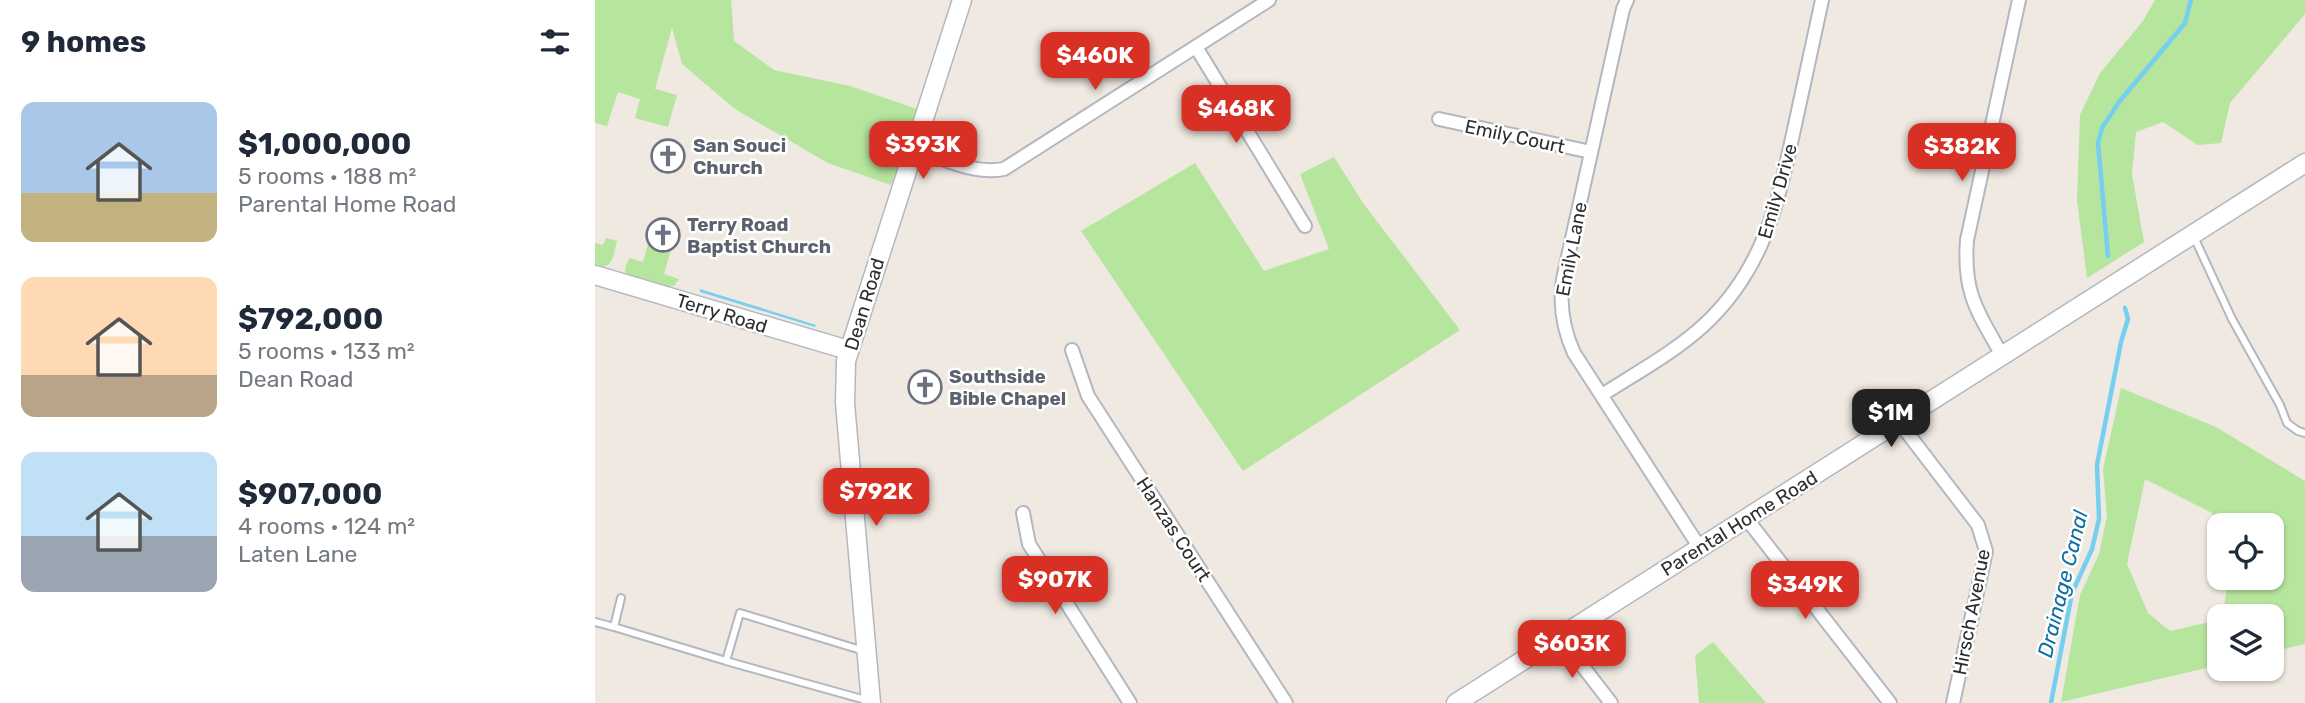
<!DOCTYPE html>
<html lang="en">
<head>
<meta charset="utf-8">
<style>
  body { margin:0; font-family:Rubik,sans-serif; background:#f6f6f7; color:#1f2937; height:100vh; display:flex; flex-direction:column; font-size:26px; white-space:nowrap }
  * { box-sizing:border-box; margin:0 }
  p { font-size:23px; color:#747a83 }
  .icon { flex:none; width:38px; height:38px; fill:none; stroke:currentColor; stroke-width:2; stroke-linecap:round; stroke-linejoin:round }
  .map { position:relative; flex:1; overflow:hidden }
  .side { display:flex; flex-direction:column; background:#fff; width:595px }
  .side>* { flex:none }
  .buttons { position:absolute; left:1612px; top:513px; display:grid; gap:14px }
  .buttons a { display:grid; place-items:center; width:77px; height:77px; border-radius:14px; background:#fff; box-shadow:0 2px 5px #0004; font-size:35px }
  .price { position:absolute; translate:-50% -60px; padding:0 16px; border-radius:14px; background:#d93025; color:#fff; font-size:23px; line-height:46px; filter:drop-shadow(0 2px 4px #0008) }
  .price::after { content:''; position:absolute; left:50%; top:42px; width:21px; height:16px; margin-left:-10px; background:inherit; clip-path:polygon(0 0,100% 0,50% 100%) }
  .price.current { background:#222; color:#fff }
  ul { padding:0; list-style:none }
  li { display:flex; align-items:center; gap:21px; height:175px; padding:0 21px }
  li span { display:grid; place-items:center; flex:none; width:196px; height:140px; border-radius:14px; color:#555 }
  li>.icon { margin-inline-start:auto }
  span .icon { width:84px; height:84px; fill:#fffc; stroke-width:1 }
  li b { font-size:30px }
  h2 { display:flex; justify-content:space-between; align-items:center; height:84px; padding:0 21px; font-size:30px }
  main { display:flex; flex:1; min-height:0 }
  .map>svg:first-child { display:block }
  .green { fill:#b6e59e }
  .water { fill:#75cff0 }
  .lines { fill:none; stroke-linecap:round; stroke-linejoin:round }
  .stream { stroke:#75cff0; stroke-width:4.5 }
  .lane-casing { stroke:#b4b7c1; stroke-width:10 }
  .street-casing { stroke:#b4b7c1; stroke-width:16 }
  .secondary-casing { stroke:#b4b7c1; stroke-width:21 }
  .lane { stroke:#fff; stroke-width:6 }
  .street { stroke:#fff; stroke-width:12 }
  .secondary { stroke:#fff; stroke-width:18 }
  .labels { text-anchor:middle; stroke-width:5; stroke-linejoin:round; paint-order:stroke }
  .street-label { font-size:19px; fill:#2e2e2e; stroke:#fff }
  .worship-label { font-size:19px; font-weight:bold; fill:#5b616d; stroke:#fff; text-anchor:start }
  .water-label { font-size:21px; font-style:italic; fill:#0d6fa3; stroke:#fff }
</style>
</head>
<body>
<main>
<section class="side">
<h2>9 homes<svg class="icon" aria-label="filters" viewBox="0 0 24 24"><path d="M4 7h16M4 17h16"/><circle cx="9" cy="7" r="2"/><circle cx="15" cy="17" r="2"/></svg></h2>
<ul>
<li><span style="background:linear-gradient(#a9c7e8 65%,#c2b280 0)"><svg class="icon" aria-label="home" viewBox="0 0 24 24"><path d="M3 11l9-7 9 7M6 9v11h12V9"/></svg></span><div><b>$1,000,000</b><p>5 rooms · 188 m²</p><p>Parental Home Road</p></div></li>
<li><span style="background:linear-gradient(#ffd9b3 70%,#b9a48a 0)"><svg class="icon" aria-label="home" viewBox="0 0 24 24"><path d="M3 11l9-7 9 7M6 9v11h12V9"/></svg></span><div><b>$792,000</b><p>5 rooms · 133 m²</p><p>Dean Road</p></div></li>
<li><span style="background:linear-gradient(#bfe0f5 60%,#9aa5b1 0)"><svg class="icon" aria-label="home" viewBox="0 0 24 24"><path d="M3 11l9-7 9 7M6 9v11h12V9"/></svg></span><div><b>$907,000</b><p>4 rooms · 124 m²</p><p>Laten Lane</p></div></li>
</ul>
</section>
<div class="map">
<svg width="1710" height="703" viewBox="0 0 1710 703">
  <rect width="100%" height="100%" fill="#efe9e1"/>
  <path class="green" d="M0,0h136l3,41 40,29 76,16 70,24 -29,75 -63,-22 -93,-54 -53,-45 -10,-36 -17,61 22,6 -9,32 -33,-9 5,-19 -22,-7 -11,34 -12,-3z
    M1560,0h150v14l-75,89 -9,40 -23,2 -35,-23 -27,10 -4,42 12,68 -57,36 -10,-78 3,-85 20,-42 43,-52z
    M739,157l29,46 97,127 -217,141 -162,-240 114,-68 69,108 65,-22 -29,-75z
    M59,222l23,6 -13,46 15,5 -5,7 -11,1 -37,-12c-2,-6 0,-12 4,-17l13,4z
    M11,238l11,3c-4,15 -3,28 -22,26v-24l8,2z
    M1526,388l95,39 89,54v163l-33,8 -1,-36h-48l5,-38h43v-53h-52v9l-7,-21 -67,-34 -18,85 21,49 22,18 49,-11v45l-158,37 19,-107 19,-41 8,-38 -4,-47z
    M1118,642l53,61h-67l-4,-47z"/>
  <path class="water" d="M105,289l116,36 -1,2 -115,-35z"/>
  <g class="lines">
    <path class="stream" d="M1513,256l-10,-113 4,-15 17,-26 66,-79 6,-23
      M1456,703l21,-110 20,-44 7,-30 -2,-54 24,-123 7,-23 -3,-11"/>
    <defs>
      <path id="lane" d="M1599,237l38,82 48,86 7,18 11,8 7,2
        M26,598l-7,29 112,34 14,-48 124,38
        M0,622l19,5
        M131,661l143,40"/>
      <path id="street" d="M1032,0l-4,9 -60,270c-4,27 0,50 11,74l126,195
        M601,47l109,179
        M844,119l152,33
        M319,149c28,9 60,26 90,20l265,-169
        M477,350l16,46 198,307
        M1407,355c-25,-44 -39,-62 -35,-115l52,-240
        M1007,395c34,-22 71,-42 101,-69 61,-56 75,-123 92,-201 9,-41 18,-83 27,-125
        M1304,422l79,103 8,26 -33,152
        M428,513l6,31 101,159
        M1151,518l144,185
        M965,637l51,66"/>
      <path id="secondary" d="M0,275l253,75
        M276,703l-26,-300 1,-42 116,-361
        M861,703l849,-540"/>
    </defs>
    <use href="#lane" class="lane-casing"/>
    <use href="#street" class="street-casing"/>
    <use href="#secondary" class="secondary-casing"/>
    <use href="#lane" class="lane"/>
    <use href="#street" class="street"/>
    <use href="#secondary" class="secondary"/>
  </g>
  <defs>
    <symbol id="church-ring" viewBox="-11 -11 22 22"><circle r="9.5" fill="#fff" stroke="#6b7280" stroke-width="1.5"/><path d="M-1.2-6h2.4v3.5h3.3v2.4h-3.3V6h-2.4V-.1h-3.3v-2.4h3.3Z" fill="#6b7280"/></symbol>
  </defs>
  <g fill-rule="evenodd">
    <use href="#church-ring" x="54" y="137" width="38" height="38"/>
    <use href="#church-ring" x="49" y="216" width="38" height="38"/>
    <use href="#church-ring" x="311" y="368" width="38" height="38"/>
  </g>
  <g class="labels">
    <g class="street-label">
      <text transform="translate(920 136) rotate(12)" y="7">Emily Court</text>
      <text transform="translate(1182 191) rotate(-74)" y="7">Emily Drive</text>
      <text transform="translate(976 249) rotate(-79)" y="7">Emily Lane</text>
      <text transform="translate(269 304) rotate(-73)" y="7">Dean Road</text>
      <text transform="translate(127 313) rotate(17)" y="7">Terry Road</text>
      <text transform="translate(1144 523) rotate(-32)" y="7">Parental Home Road</text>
      <text transform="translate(579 529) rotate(57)" y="7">Hanzas Court</text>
      <text transform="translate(1376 612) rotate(-79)" y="7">Hirsch Avenue</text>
    </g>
    <g class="worship-label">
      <text x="98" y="152">San Souci<tspan x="98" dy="22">Church</tspan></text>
      <text x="92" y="231">Terry Road<tspan x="92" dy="22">Baptist Church</tspan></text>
      <text x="354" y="383">Southside<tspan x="354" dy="22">Bible Chapel</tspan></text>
    </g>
    <g class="water-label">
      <text transform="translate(1468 584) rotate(-76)" y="7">Drainage Canal</text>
    </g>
  </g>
</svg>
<div class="buttons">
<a><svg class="icon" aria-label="locate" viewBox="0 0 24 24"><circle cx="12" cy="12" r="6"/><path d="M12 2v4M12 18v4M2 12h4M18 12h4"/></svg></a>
<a><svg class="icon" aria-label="layers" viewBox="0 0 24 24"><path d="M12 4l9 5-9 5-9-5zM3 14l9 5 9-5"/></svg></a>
</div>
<b class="price" style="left:500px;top:92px">$460K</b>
<b class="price" style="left:641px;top:145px">$468K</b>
<b class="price" style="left:328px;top:181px">$393K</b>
<b class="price" style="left:1367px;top:183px">$382K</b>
<b class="price current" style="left:1296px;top:449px">$1M</b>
<b class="price" style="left:281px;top:528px">$792K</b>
<b class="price" style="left:460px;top:616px">$907K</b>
<b class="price" style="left:1210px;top:621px">$349K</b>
<b class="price" style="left:977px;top:680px">$603K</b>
</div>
</main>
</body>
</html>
